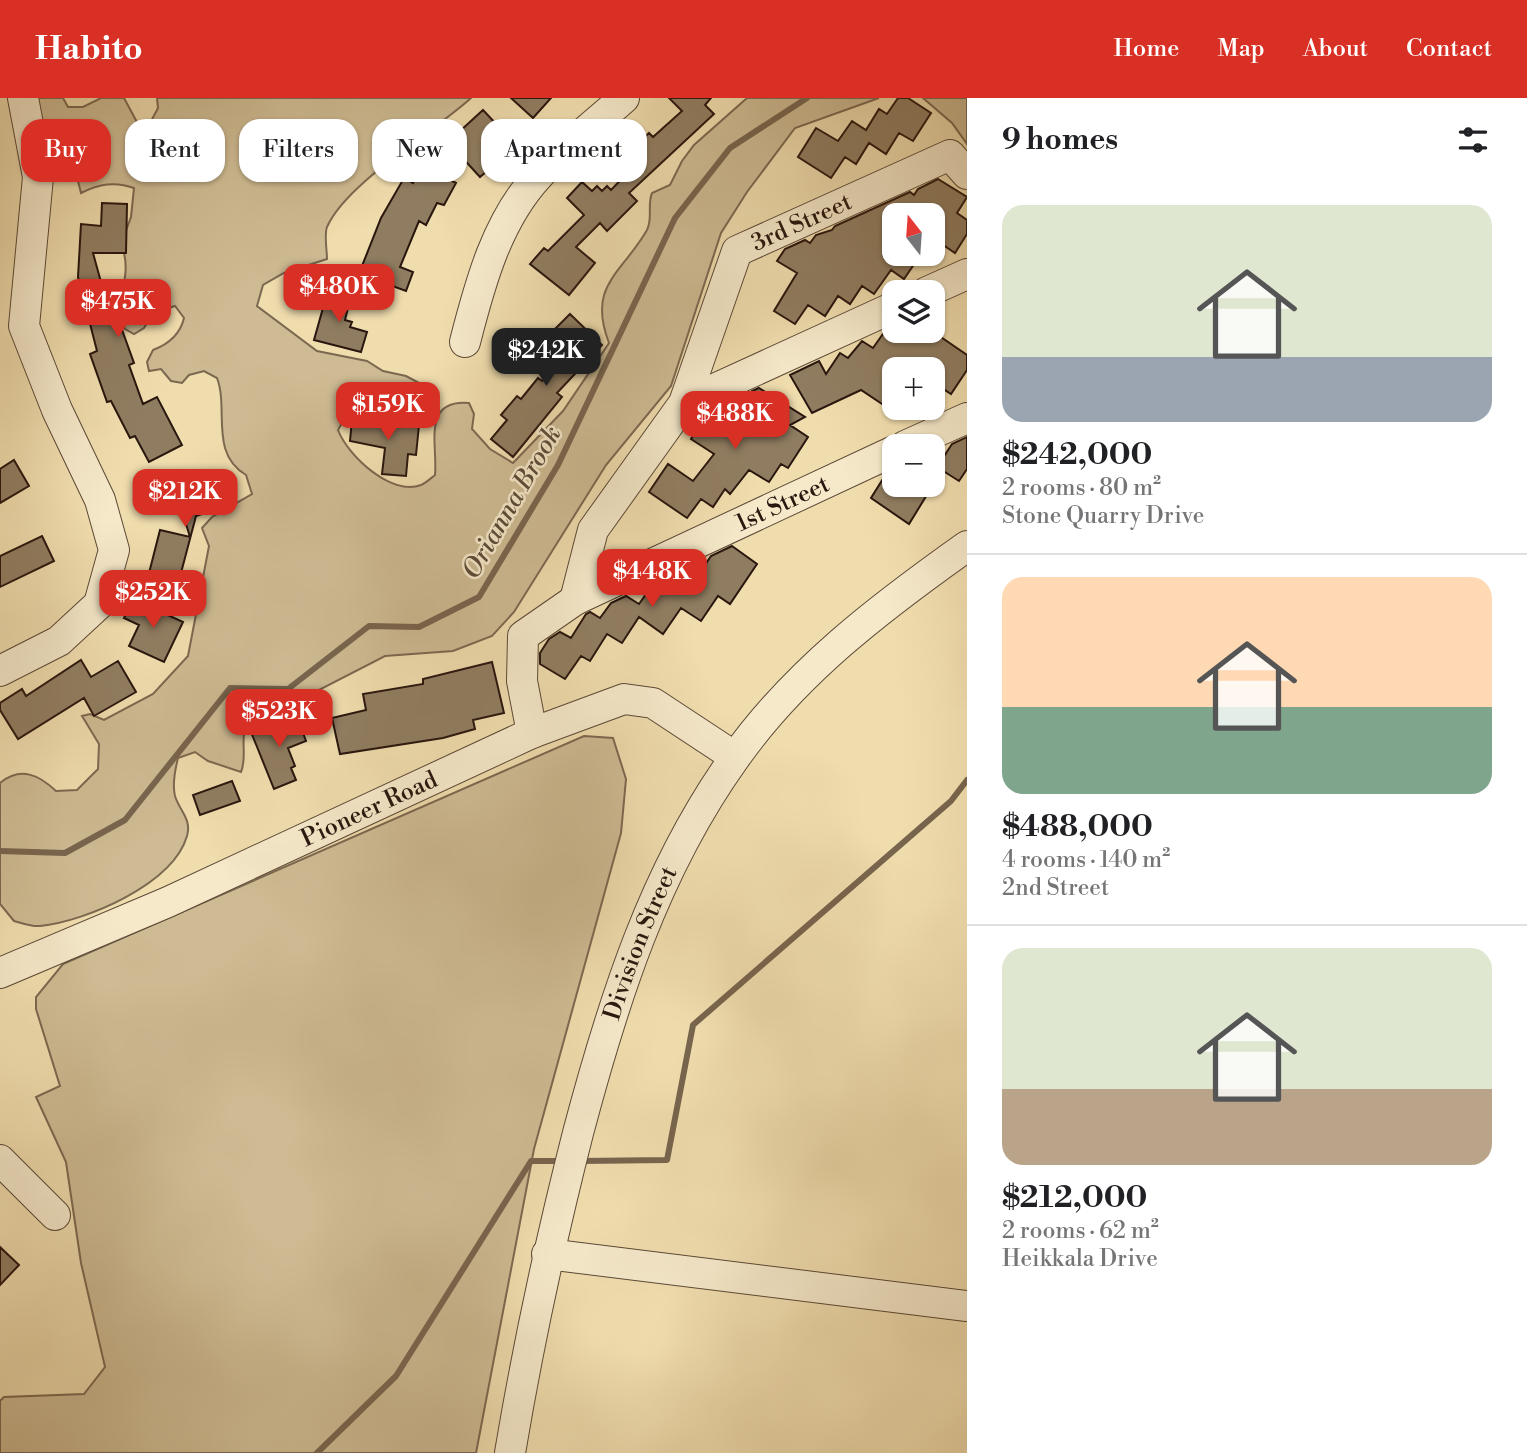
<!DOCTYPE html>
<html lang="en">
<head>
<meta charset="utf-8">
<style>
  body { margin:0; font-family:"Libre Bodoni",serif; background:#f2f2f2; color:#202124; height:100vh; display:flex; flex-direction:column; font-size:26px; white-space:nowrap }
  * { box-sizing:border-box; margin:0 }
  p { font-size:23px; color:#757577 }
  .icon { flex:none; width:38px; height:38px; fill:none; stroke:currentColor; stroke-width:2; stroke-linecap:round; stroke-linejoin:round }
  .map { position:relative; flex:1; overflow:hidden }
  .panel { display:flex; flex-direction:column; background:#fff; width:560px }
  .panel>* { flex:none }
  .banner { position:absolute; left:21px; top:21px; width:665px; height:63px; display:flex; gap:14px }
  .needle { width:46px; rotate:343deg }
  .tools { position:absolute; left:882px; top:105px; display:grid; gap:14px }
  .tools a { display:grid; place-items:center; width:63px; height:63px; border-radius:14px; background:#fff; box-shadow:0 2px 5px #0004; font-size:35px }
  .price { position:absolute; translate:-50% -60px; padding:0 16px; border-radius:14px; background:#d93025; color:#fff; font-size:23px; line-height:46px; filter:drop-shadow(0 2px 4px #0008) }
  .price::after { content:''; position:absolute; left:50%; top:42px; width:21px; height:16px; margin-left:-10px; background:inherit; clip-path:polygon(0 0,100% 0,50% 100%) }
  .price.on { background:#222; color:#fff }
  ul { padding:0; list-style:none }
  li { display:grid; align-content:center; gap:14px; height:371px; padding:0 35px }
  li+li { border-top:2px solid #e0e0e0 }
  li span { display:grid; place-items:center; height:217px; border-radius:21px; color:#555 }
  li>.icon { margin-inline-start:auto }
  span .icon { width:126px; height:126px; fill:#fffc; stroke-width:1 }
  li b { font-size:30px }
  h2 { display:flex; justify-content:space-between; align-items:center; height:84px; padding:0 35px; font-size:30px }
  .chip { padding:0 24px; border-radius:21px; background:#fff; box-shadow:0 2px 5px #0004; font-size:24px; line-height:63px }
  .chip.on { background:#d93025; color:#fff }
  header { display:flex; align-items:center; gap:42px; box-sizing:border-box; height:98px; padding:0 35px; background:#d93025; color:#fff }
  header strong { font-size:33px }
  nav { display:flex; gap:38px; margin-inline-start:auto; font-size:24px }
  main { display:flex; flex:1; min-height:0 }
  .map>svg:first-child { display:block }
  .green { fill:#cebb93; stroke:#7c6850; stroke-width:2 }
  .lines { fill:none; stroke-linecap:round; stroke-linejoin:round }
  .stream { stroke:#78654e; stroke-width:6 }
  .building { fill:#907d61; stroke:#29160e; stroke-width:2 }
  .minor-casing { stroke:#5b4836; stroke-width:32 }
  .minor { stroke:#f5e9ca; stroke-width:30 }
  .labels { text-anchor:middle; stroke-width:5; stroke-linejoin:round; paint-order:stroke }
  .street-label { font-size:24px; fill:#29160e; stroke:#f5e9ca }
  .water-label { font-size:26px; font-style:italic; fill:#5d4a38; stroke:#f5e9ca }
</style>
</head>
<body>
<header>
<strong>Habito</strong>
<nav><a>Home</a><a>Map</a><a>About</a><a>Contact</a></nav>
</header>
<main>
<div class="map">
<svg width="967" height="1355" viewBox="0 0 967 1355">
  <rect width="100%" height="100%" fill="#f0ddae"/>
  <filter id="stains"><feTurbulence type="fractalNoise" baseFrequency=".00286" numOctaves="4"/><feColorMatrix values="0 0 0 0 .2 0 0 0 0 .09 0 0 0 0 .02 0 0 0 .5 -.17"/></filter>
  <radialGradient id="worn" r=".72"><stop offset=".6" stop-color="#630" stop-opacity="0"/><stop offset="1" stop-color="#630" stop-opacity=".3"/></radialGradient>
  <path class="green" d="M28,0h35l5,9h15l18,-9h23l14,26 11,1 9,-17 -1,-10h314c-37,34 -125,85 -144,129 -3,8 0,23 0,32l-43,14 -21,12 -6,21 60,45 50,10 16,10 23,5 17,9 9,17 -13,12 -55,-4 -18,6 -8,14c10,26 53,66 83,55 5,-2 10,-7 14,-10 3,-29 -14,-76 34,-72l5,11 -2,15 18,20 23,14 50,-52 46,-68c-22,-58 12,-68 38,-113 6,-11 0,-25 5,-37l18,-8 12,-24 12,-16 53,-47h132l-84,30 -48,64 -26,41 -50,153 -65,79 -92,147 -22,24 -39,15 -68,5 -140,72c-4,15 2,30 -4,44l-33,-11 -13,-9 -17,6c-3,12 -6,26 -3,38 4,14 17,23 12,40 -14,48 -100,85 -147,90 -8,1 -18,-3 -26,-5l-14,-17v-121c21,-17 39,-8 56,8l21,-1 21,-21 1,-25 -17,-28 8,-2 14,6 49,-26 35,-38 21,-110 -7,-18 10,-11 40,-23 -6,-19c-37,-22 -17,-66 -29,-97l-13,-7 -15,4 -7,8 -11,-2 -10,-12 -12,2 -2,-9 6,-12c16,-6 27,-15 31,-32l-9,-12 -22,7 -9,15 -10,6 -16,-9c0,-29 15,-53 3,-81l10,-27 3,-29c-19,-7 -35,-4 -53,5l-6,-24 -21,-31h-10z
    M923,0h44v46l-15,-21z
    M584,638l29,2 13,41 -5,54 -87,316 -58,304h-476v-52l4,-4 80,-3 21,-27 -24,-104 -15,-101 -30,-65 24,-11 -24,-77v-12l27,-33z"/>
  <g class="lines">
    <path class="stream" d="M0,753l65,2 60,-33 105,-132 58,1 81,-63 50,1 60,-30 79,-132 117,-247 55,-70 77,-50
      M581,1063l86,-1 26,-135 258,-224 16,-21
      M317,1355l79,-77 135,-215h32"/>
  </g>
  <path class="building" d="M511,0h40l-18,20z
    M669,0h42l-6,7 9,9 -85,79 8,8 -30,30 -7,-8 -24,24 19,16 -26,32 -39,-31 14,-16 4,3 36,-36 -17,-17 15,-16 10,9 5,-5 5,5 5,-5 4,4 23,-24 -18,-20 14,-13 9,10 10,-10 4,4 29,-26z
    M898,0h10l23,15 -18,28 -14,-8 -13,21 -17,-11 -13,21 -11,-7 -14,21 -33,-21 18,-29 22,13 14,-20 14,9 13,-21 8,5z
    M483,12l15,16 -6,5 10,10 -9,8 9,9 -22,19 -32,-35z
    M422,67l34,18 -12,22 -7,-2 -11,22 -7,-4 -19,46 13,5 -7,19 -22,-8 2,-7 -24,-10 19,-48 23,-40 9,5z
    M938,81l29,18 -10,16 10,7v14l-12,19 -22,-15v-23h-39v39h27l-17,25 -13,-9 -17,24 -12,-8 -12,18 -12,-8 -13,20 -17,-11 -13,19 -21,-13 23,-38 -20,-12 8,-12 20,-9 5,3 6,-8 16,-5 3,-4 75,-34 4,3 4,-6z
    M102,105l25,1 -1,49h-33l11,40 11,-3 9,37h-3l13,36 -5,2 14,39 14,-7 25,48 -33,17 -14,-26 -5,2 -19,-37 -4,1 -17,-48 7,-3 -19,-74 3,-53 20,2z
    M328,192l23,6 -6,24 7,2 -2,5 17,5 -6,20 -47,-12z
    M570,216l32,31 -45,48 5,4 -49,60 -22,-18 16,-19 -6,-5 16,-19 4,3 17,-21 4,3 29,-30 -20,-18z
    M885,233h47l35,24v15l-16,24 -18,-12v-13h-39v43l-33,-22 -49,23 -22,-38 29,-14 7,13 14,-21 8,5 14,-17 11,7z
    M759,290l46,29 -15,8 18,12 -20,31 -7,-4 -12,18 -20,-12 -19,24 -5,-5 -12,18 -12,-8 -14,19 -38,-26 19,-28 25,17 21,-27 -23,-15 17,-28 11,6 9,-15 7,-3 8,5 9,-13z
    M352,322l67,5 -3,30 -8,-1 -2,22 -24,-2 3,-26 -35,-7z
    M967,339v32l-8,12 -22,-14 15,-23z
    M14,362l15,26 -29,17v-34z
    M894,372v15h39l-24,39 -38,-26 15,-24z
    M216,374l13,33 -33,11 -19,72 -30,-7 13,-51 30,7 -11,-36 7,-2 -3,-8 6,-2 -3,-8z
    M42,438l12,25 -54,26v-31z
    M732,448l25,18 -27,40 -12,-8 -17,25 -20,-13 -18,26 -24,-17 -17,26 -15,-9 -17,27 -9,-5 -16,23 -25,-15v-11l9,-14 11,-7 11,6 15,-24 4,-2 10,6 11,-15 15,-7 13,8 15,-21 5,-3 9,6 11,-15 12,-6 10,6 10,-15z
    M133,501l50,23 -19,40 -35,-16 10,-21 -15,-7z
    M81,562l10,17 27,-16 18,31 -42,24 -10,-18 -66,41 -18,-29v-7l22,-14 4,7z
    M492,564l12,51 -31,7 2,9 -32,9 -103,16 -8,-36 34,-8 -3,-16 60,-10v-5z
    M296,616l10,27 -18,7 7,18 -4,2 5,12 -22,9 -23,-57z
    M232,683l8,20 -40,14 -7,-20z
    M0,1149l19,18 -19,20z"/>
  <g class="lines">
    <defs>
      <g id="minor">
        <path d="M927,194l40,-18"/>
        <path d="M465,244c15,-59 32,-122 74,-167 26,-28 57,-52 85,-77"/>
        <path d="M684,305l210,-96"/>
        <path d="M905,348l62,-28"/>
        <path id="s1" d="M575,502l18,-70 91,-127 53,-152 213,-96 17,19"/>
        <path d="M0,573l59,-30 40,-37 15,-54 -14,-50 -43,-90 -33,-84 14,-149 -15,-79"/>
        <path id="s2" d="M532,635l-10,-52 1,-45 52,-36 319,-149"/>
        <path id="s3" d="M0,875l168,-71 364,-169 92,-34 29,4 82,54"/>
        <path d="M0,1062l55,55"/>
        <path d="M547,1156l420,52"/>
        <path id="s4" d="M510,1355c18,-108 41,-214 68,-320 35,-132 76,-262 156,-374 61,-87 147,-152 233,-213"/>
      </g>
    </defs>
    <use href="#minor" class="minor-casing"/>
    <use href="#minor" class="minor"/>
  </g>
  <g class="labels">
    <g class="street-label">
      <text dy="8" stroke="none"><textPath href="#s1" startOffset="460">3rd Street</textPath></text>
      <text dy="8" stroke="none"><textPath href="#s2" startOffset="390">1st Street</textPath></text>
      <text dy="8" stroke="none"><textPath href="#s3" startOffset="404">Pioneer Road</textPath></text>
      <text dy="8" stroke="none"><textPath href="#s4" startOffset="527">Division Street</textPath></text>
    </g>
    <g class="water-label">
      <text transform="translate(511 404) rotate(-60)" y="9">Orianna Brook</text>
    </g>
  </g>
  <rect width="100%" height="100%" filter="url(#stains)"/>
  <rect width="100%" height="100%" fill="url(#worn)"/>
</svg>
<div class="tools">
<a><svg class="needle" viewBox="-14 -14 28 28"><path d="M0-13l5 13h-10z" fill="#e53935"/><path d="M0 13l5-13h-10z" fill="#757577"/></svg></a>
<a><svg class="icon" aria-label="layers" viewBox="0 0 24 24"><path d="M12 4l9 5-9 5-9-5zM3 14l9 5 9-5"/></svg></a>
<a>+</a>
<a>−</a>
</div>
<b class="price" style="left:339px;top:226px">$480K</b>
<b class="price" style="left:118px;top:241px">$475K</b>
<b class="price on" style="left:546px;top:290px">$242K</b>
<b class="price" style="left:388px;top:344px">$159K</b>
<b class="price" style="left:735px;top:353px">$488K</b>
<b class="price" style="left:185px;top:431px">$212K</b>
<b class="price" style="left:652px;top:511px">$448K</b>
<b class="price" style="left:153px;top:532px">$252K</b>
<b class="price" style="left:279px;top:651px">$523K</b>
<div class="banner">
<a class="chip on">Buy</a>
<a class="chip">Rent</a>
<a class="chip">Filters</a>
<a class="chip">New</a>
<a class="chip">Apartment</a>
</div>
</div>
<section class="panel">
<h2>9 homes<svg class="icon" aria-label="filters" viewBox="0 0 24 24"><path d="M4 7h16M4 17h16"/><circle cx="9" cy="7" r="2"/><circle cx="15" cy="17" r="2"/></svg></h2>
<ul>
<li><span style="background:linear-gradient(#dfe7d0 70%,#9aa5b1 0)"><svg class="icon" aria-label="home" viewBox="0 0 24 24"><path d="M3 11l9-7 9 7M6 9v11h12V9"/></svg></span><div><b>$242,000</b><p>2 rooms · 80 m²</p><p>Stone Quarry Drive</p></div></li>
<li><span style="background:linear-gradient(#ffd9b3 60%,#7fa58c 0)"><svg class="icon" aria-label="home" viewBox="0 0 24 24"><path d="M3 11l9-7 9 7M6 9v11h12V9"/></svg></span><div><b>$488,000</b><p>4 rooms · 140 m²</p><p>2nd Street</p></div></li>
<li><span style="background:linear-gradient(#dfe7d0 65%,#b9a48a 0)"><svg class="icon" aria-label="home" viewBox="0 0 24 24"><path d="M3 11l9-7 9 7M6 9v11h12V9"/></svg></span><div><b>$212,000</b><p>2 rooms · 62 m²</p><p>Heikkala Drive</p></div></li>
</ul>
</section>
</main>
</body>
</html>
